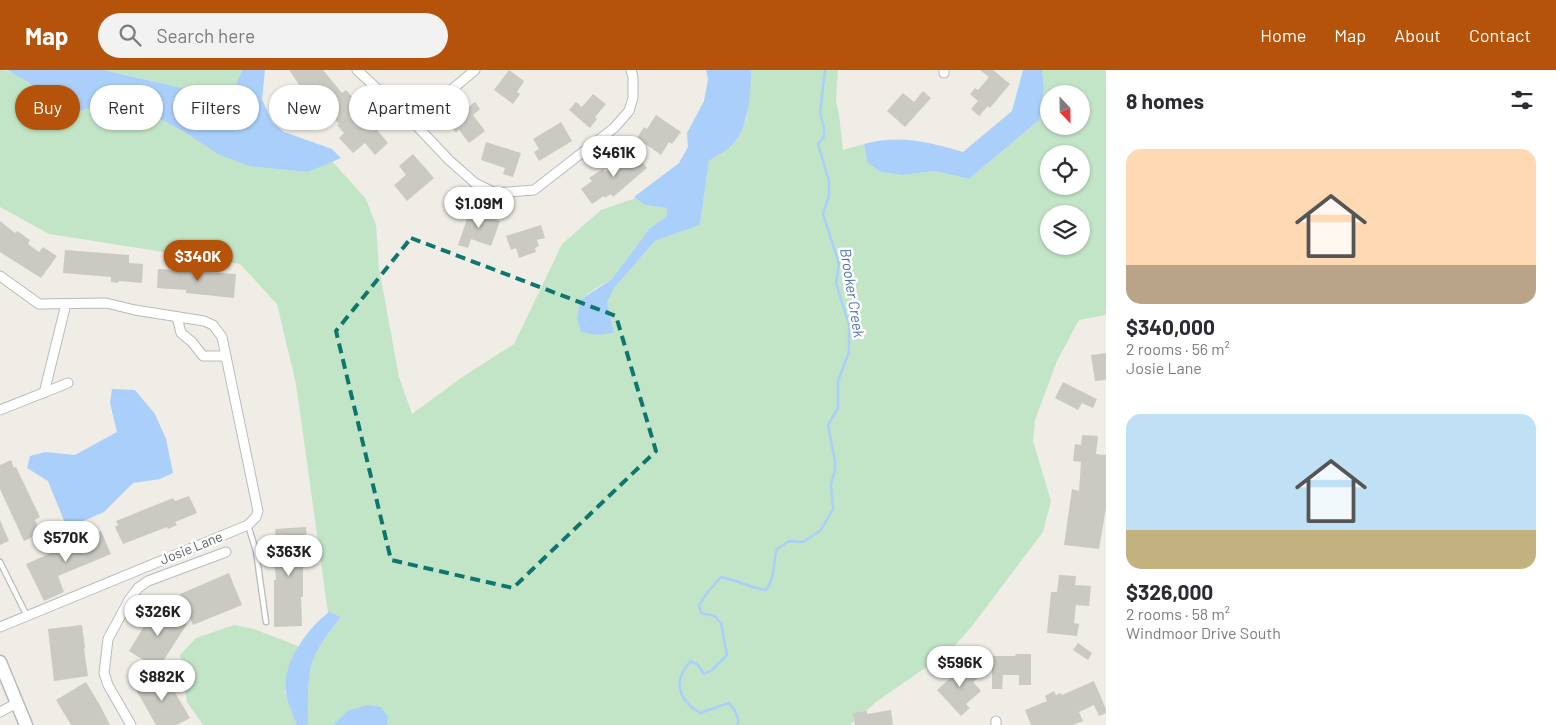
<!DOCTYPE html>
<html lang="en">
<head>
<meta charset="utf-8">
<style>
  body { margin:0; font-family:Barlow,sans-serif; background:#f2f2f3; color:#2b2b33; height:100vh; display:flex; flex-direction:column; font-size:19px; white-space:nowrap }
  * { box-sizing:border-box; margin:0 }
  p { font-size:16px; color:#7c7c81 }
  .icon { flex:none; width:28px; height:28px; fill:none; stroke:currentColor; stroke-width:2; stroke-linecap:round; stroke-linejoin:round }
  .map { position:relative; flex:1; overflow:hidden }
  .sheet { display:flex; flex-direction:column; background:#fff; width:450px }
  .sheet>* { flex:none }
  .banner { position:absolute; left:15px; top:15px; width:475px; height:45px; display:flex; gap:10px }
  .needle { width:32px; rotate:158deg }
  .buttons { position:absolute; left:1040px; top:15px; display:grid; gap:10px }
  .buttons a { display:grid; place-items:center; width:50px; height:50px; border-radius:50%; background:#fff; box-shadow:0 1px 4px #0004; font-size:25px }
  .price { position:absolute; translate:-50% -42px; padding:0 11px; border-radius:18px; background:#fff; color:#222; font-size:16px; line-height:32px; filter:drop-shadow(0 1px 2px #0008) }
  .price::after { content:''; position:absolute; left:50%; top:30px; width:15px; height:11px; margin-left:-8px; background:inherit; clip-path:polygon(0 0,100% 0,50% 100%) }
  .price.active { background:#b45309; color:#fff }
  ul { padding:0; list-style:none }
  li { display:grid; align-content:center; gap:10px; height:265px; padding:0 20px }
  li span { display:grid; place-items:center; height:155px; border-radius:15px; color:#555 }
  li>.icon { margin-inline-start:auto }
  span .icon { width:90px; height:90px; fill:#fffc; stroke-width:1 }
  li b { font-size:21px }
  h2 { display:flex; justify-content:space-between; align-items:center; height:60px; padding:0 20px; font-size:21px }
  .pill { padding:0 18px; border-radius:22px; background:#fff; box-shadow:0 1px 4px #0004; font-size:18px; line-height:45px }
  .pill.active { background:#b45309; color:#fff }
  header { display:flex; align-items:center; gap:30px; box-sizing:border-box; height:70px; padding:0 25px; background:#b45309; color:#fff }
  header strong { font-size:24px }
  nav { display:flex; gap:28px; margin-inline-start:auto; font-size:18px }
  .search { width:350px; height:45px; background:#f2f2f3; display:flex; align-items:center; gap:12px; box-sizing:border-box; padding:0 18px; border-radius:28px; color:#7c7c81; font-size:19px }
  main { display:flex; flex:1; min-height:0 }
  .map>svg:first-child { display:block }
  .green { fill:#c3e5c7; fill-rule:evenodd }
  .water { fill:#aacffa }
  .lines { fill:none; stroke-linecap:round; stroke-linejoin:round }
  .stream { stroke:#aacffa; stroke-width:2.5 }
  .building { fill:#cac9c2 }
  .lane-casing { stroke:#b8babe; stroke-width:7 }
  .street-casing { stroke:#b8babe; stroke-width:11 }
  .secondary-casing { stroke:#b7b9be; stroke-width:15 }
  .lane { stroke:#fff; stroke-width:4.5 }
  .street { stroke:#fff; stroke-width:9 }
  .secondary { stroke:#fff; stroke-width:12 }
  .marked { fill:none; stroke:#0f766e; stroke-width:4; stroke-dasharray:10 6; stroke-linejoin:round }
  .labels { text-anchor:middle; stroke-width:5; stroke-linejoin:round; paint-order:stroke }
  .street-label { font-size:14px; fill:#5d6065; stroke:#fff }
  .water-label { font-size:15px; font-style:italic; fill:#4a74b4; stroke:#fff }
</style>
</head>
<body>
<header>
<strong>Map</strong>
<div class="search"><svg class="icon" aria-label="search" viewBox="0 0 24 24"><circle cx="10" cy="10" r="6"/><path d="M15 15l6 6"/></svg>Search here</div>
<nav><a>Home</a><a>Map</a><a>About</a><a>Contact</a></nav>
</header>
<main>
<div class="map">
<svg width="1106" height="655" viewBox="0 0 1106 655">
  <rect width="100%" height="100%" fill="#efede5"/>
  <path class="green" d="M0,0c16,0 29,15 42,22 11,7 23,13 35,19l21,-6 55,10 33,18 122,39 24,-11 34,38 10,26 3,43 20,109 13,37 49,-36 53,-34 48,-100 39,-34 35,-12 9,7 22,3 -1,9 -16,11 -38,51 -16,9 -16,12 -3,18 30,-15 7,-15 41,-47 45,-16 9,-64 26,-18 12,-25 4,-48h87l-2,31 3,13 4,36 21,-6 3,18 36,13 32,-4 34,8 70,-59 5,-32 -2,-18h64v245l-27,5 -22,41 -22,59 -2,21 18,60 -8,31 -71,94 -21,24 -75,52 -26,23h-463l1,-8 -41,-6 -14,14h-25c0,-17 -1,-46 4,-62 6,-17 18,-32 29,-46l-13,-4 -32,-229 -19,-80 -37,-40 -191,-30 -49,-27zM1049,24h32v32h-32zM1049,84h32v32h-32zM1049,144h32v32h-32z
    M105,0h137l-9,21 -33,1z
    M234,555l20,4 44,17 -13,46 12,33h-94l-16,-23 -7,-47 16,-17z"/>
  <path class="water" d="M7,0h97l96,22 33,-1 9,-21h23l-3,29 10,23 12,10 48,17 9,9 -33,14 -59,-6 -31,-12 -32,-21 -33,-18 -55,-10 -21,7 -36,-20 -15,-11z
    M706,0h45c0,21 -2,55 -16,72 -6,8 -18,13 -26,19l-9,64 -45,16 -41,47 -7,15 7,30 -17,2 -16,-3 -4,-14 3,-18 32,-21 38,-51 16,-11 1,-9 -22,-3 -11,-8 45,-34 9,-16 -1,-14 17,-32 4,-22z
    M1023,0h19l2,18 -5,32 -70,59 -34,-8 -32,4 -22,-3 -14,-10 -3,-18c35,-10 66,-2 99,8l49,-41z
    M112,319l23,1 20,24 11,25 7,34 -13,6 -27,4 -29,29 -37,16 -19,-47 -21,-13 3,-12 16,-4 29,3 42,-23 -7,-29z
    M329,542l12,5c-11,14 -23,29 -29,46 -5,16 -4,45 -4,62h-11c-3,-8 -11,-26 -11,-33 -4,-29 21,-63 43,-80z
    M368,635l13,2 7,10 -1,8h-54l14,-14z"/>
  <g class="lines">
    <path class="stream" d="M737,655l2,-4 -4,-10 -6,-8 -29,10c-22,-13 -28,-33 -9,-52l7,4 6,9 8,-4 15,-15 -6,-32 -6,-7 -14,-3 -2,-8 8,-12 14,-16c16,3 29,11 45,13 9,-11 7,-28 11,-41l12,-8 14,1 18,-12 12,-21 -2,-25 4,-14v-9l-7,-36 10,-17v-27l11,-29v-27l-13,-42 3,-19 -16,-50 6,-19v-14l-11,-37 6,-8v-8l-4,-15 5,-43"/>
  </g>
  <path class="building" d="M289,0h34l19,23 4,-3 8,9 -4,4 18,20 9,-7 7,8 -7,6 11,13 -13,12 -10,-12 -12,10 -14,-15 5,-5 -7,-8 2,-1 -34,-37 -3,2z
    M509,0l15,11 -7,11 3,2 -7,10 -19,-14z
    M980,0h13l17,14 -20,24 -2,-2 -9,10 -8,-7 7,-8 -8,-7 5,-6 3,2 11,-13z
    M923,21l8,7 -26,29 -18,-16 16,-18 11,9z
    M593,24l13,10 -11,13 2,2 -7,9 -21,-18 7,-8 6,5z
    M475,32l5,7 -7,6 12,16 -16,12 -10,-13 -3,3 -8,-10z
    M656,45l25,17 -9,12 -3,-2 -8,13 -24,-17 7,-11 3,2z
    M561,52l11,19 -33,20 -5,-9 5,-3 -6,-10z
    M486,72l35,11 -8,24 -10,-3 2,-6 -24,-8z
    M634,81l13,17 -34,29 -2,-3 -6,4 -1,-2 -12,8 -11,-15 11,-8 -3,-3 14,-9 2,3z
    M413,84l21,24 -27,23 -13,-16 12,-10 -7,-9z
    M473,138l12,4 -1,4 16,5 -9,25 -20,-7 -3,9 -10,-3 9,-26h2z
    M0,151l15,12 2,-2 13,9 -2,4 11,8 4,-5 14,9 -16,22 -41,-26z
    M541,155l4,13 -8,2 2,6 -4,2 1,4 -17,6 -3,-10 -5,2 -5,-14z
    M65,180l64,5v8l14,1 -1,19 -23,-2 -1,2 -7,-1v-5l-48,-4z
    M158,199l78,5 -2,24 -48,-5v-3l-29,-2z
    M1106,283v27l-11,1 -4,-26z
    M1063,312l34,17 -4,9 -11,-5 -4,7 -23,-12z
    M1082,365l16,1 -2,18 10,1v53l-7,41 -35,-4 8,-56 7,2 2,-29 -8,-1 2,-17 6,1z
    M11,390l3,8 2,-1 24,50 -5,3 6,13 -17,8 -24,-52v-24z
    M189,426l8,17 -22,9 2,3 -9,4 -1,-2 -44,17 -8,-17 3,-2 -2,-4 57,-23 2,3z
    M0,450l9,21 -9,4z
    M306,457l1,17h-5l1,29v24h-2l1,29 -28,1v-47h2l-2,-23 3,-1 -2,-27z
    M101,461l10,23 -53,22 6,16 -20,9 -18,-37z
    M229,503l13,32 -49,20 -13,-31z
    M1059,505l17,1 -1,9 16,1 -2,20 -13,-1 -2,18 5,1 -2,12 -30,-3 4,-41h6z
    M157,535l30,19 -29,45 -29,-18z
    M82,555l3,23 -1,1 4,27 -34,5 -6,-52z
    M1078,573l14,10 -4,7 -15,-10z
    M1016,584h15v31h-12v-10h-16l-1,14h-10v-33h23z
    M962,590l16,18 -5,4 8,9 -15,13 4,4 -9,8 -24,-26 18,-16 -4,-4z
    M163,602l27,46 -13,7h-21l-21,-37z
    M1094,611l12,28v4l-7,3 -5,-11 -15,7 4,9 -10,4h-42l-6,-15 22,-9 -2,-5 9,-5 2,4 4,-2 2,2z
    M86,612l15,25 9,18h-39l-15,-25z
    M891,640l2,15h-38l-2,-12 14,-2v3z"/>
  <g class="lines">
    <defs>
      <path id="lane" d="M248,455l8,26 10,71
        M0,492l27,54"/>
      <path id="street" d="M357,0l56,52 36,38 26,23 20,10 39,-3 80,-62 15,-17 4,-13v-21l-2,-7
        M944,0v3
        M413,52l62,-52
        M0,206l39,28 67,-1 29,7 69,11 9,4 9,12 36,174 -2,6 -8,8 -248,102
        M177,247l4,16 11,9 11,14h22
        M44,323l22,-89
        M0,340l68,-27
        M0,642l17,-9
        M996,651v4
        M131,655l-23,-40 -4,-12 4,-34 21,-39 9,-12 10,-7 78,-29"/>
      <path id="secondary" d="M0,592l26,63"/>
    </defs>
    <use href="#lane" class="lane-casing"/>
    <use href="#street" class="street-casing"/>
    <use href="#secondary" class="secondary-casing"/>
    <use href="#lane" class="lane"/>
    <use href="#street" class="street"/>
    <use href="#secondary" class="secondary"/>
  </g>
  <path class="marked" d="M411,168l205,78 40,135 -143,137 -122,-28 -55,-229z"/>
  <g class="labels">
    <g class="street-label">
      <text transform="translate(191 478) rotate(-22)" y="5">Josie Lane</text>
    </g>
    <g class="water-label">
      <text transform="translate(852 223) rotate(81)" y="5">Brooker Creek</text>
    </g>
  </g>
</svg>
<div class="buttons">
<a><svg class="needle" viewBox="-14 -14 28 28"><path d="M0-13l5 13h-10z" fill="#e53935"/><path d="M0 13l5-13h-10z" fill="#7c7c81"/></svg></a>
<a><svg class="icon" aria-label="locate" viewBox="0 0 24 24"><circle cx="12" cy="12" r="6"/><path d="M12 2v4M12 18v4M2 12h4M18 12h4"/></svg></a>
<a><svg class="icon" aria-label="layers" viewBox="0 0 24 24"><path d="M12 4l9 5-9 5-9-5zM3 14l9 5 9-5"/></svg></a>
</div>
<b class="price" style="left:614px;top:108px">$461K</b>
<b class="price" style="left:479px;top:159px">$1.09M</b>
<b class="price active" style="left:198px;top:212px">$340K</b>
<b class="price" style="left:66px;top:493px">$570K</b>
<b class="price" style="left:289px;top:507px">$363K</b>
<b class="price" style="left:158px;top:567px">$326K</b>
<b class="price" style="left:960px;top:618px">$596K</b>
<b class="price" style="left:162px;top:632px">$882K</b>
<div class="banner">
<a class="pill active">Buy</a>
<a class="pill">Rent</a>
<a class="pill">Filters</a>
<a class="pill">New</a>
<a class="pill">Apartment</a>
</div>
</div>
<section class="sheet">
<h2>8 homes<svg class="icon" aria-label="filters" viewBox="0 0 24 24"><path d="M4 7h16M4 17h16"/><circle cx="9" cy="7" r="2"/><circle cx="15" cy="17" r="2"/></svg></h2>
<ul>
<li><span style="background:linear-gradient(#ffd9b3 75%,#b9a48a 0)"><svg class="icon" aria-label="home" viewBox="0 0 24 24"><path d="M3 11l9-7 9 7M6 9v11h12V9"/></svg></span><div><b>$340,000</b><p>2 rooms · 56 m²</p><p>Josie Lane</p></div></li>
<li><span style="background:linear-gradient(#bfe0f5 75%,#c2b280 0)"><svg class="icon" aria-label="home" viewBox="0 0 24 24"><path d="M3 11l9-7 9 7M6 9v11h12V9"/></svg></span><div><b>$326,000</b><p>2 rooms · 58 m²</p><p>Windmoor Drive South</p></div></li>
</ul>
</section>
</main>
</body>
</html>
